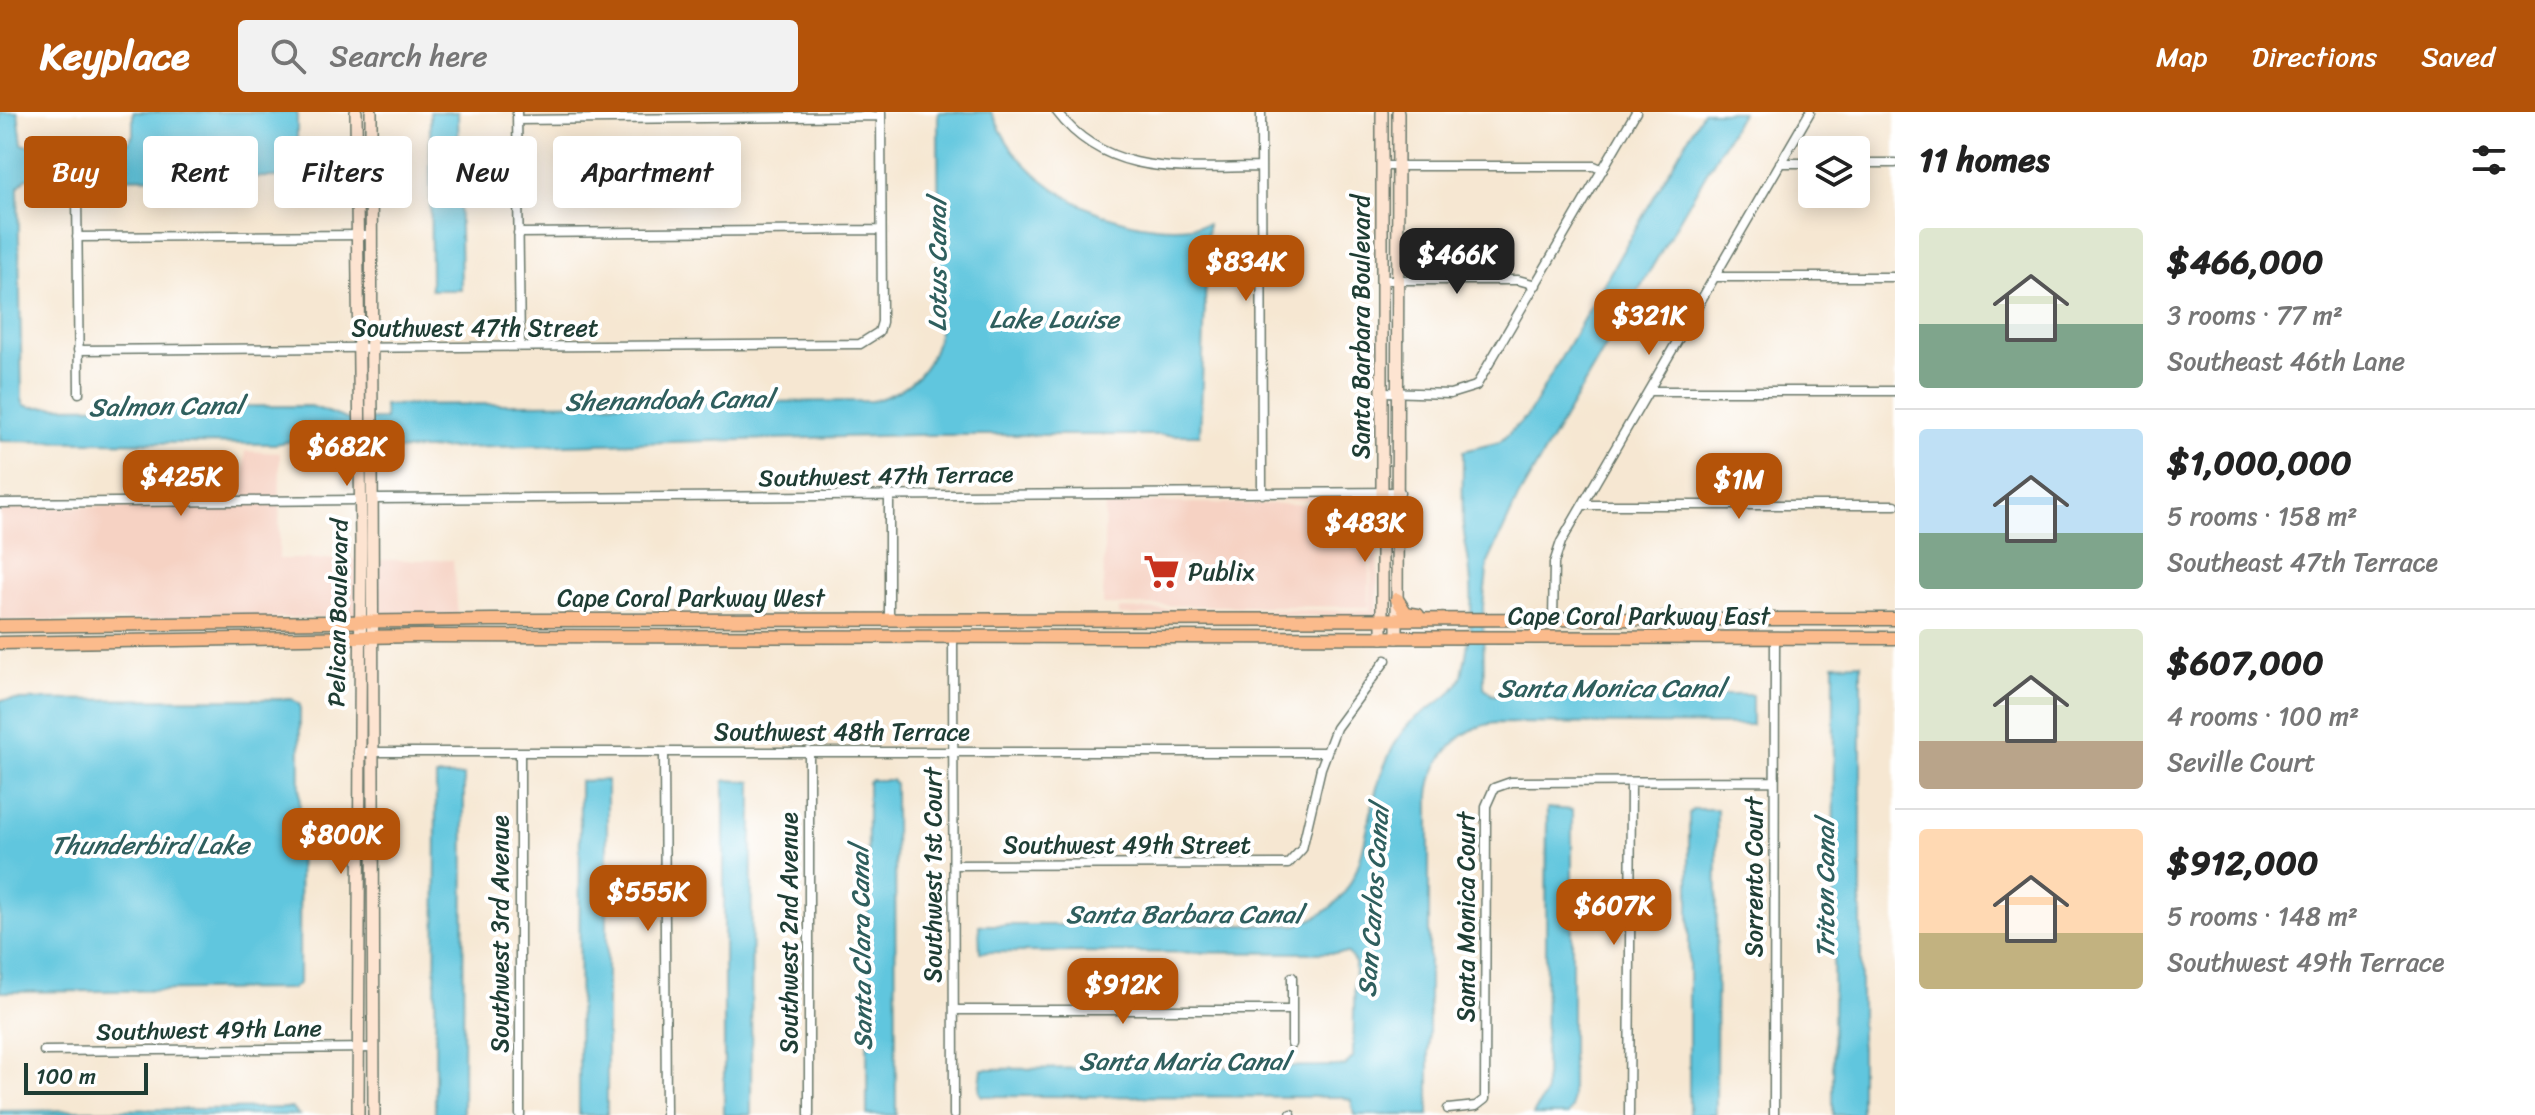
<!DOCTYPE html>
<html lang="en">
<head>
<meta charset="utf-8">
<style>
  body { margin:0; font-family:Sriracha,sans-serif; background:#f2f2f2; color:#222; height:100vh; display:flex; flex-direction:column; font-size:30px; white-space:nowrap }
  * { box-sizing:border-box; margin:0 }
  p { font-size:26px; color:#767676 }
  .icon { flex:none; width:44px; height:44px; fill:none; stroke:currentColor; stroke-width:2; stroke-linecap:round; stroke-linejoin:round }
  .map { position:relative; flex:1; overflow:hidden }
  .panel { display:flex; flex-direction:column; background:#fff; width:640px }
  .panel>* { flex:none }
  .guide { position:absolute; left:24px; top:24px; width:760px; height:72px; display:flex; gap:16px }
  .tools { position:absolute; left:1798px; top:24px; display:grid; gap:16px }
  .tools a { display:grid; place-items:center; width:72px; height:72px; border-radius:8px; background:#fff; box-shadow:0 4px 20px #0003; font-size:40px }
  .scale { position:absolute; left:24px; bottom:20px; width:124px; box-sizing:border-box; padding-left:8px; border:4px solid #1f3d34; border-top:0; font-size:22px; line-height:28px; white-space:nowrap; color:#1f3d34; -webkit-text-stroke:6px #fff; paint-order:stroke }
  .price { position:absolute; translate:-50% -68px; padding:0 18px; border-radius:16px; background:#b45309; color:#fff; font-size:26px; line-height:52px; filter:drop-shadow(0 2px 4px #0008) }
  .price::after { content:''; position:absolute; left:50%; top:48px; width:24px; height:18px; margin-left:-12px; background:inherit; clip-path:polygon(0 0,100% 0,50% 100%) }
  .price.active { background:#222; color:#fff }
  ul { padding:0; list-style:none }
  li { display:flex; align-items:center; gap:24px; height:200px; padding:0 24px }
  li+li { border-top:2px solid #e0e0e0 }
  li span { display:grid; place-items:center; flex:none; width:224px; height:160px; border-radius:8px; color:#555 }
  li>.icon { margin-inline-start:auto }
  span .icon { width:96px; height:96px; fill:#fffc; stroke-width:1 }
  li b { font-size:34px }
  h2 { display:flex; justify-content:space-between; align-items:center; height:96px; padding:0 24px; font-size:34px }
  .chip { padding:0 28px; border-radius:8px; background:#fff; box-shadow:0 4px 20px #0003; font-size:28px; line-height:72px }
  .chip.active { background:#b45309; color:#fff }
  header { display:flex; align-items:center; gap:48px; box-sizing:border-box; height:112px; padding:0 40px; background:#b45309; color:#fff }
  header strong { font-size:38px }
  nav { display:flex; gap:44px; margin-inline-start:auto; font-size:28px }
  .search { width:560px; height:72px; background:#f2f2f2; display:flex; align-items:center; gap:20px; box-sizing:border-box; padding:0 28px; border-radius:8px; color:#767676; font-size:30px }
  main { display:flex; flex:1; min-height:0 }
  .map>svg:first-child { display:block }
  .built { fill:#f6d2c3 }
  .water { fill:#60c6de; stroke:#408289; stroke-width:2 }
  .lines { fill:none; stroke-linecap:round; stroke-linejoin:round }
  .street-casing { stroke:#6a786b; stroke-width:11 }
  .secondary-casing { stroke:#6a786b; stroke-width:14 }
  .primary-casing { stroke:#6a786b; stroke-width:15 }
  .street { stroke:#fff; stroke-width:8 }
  .secondary { stroke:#fde4d1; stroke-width:11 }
  .primary { stroke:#fbbb8c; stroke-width:12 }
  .labels { text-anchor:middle; stroke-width:8; stroke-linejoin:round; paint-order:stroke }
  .street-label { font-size:24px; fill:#1f3d34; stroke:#fff }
  .poi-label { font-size:24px; fill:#1f3d34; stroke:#fff; text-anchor:start }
  .water-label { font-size:26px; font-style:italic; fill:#2f5f5e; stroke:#fff }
</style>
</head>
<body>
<header>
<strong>Keyplace</strong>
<div class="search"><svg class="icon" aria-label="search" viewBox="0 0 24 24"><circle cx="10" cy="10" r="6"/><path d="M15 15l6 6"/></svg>Search here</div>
<nav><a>Map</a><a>Directions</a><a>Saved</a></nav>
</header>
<main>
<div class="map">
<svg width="1895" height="1003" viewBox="0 0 1895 1003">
  <rect width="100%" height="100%" fill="#fff"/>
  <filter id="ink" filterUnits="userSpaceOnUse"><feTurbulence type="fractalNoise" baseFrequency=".0125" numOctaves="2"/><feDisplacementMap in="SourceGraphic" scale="16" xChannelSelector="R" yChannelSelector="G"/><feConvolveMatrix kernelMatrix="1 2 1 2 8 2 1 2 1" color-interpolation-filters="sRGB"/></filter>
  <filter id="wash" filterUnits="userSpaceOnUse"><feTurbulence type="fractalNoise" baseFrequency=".006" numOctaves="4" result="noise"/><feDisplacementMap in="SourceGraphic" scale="32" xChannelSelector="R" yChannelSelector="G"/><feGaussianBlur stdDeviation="1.8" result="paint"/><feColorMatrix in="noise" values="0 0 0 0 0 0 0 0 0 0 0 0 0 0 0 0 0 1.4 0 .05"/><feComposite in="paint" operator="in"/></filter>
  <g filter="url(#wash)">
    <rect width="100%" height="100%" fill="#f6e7d2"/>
    <path class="built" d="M245,339l35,2 -1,106h78l-1,58 -356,4v-113l244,-3z
      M1378,379v125l-259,-1v-6l251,2 4,-106 -4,-4 -255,-3z
      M1105,390l265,3 -1,102 -266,-2z
      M378,448h75l5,56 -80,1z"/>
    <path class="water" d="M0,0h18l4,32 7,2 98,-2 6,-9v-23h164v65l-270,1 -9,9 4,212 2,6 7,2 280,-1 38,14 36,-1 -1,-14 488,-4c38,-10 61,-32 67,-71l-1,-218h53c7,12 13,27 22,38 43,55 127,90 195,74l-8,211h-287l-524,15 -4,-9 -37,-10 -73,13 -275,-3z
      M430,0h28l3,178h-30z
      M1703,0h39l-224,386 -30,65 -5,43 1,81 8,8h260v30l-256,-2c-36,4 -64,36 -67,72v320h-75l-3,-15 -9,-3 -360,-1 -3,-4 3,-23 363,-3 8,-9 2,-94 -7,-10 -368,-1 -1,-27h317c80,-23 62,-103 91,-165 6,-14 12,-26 22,-36 15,-16 47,-26 53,-49 7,-31 12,-70 8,-102 -1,-17 -6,-32 -7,-49 -1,-24 0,-48 0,-73l37,-9 28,-27z
      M1861,551v452h-28l1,-451z
      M292,587l8,6 -1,278 -7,6 -292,3v-292z
      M436,664h28l-1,339h-28z
      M607,668v335h-28l1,-334z
      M727,668l25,2 -1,333h-27v-333z
      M871,668h21l3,4 1,331h-29l1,-332z
      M1547,696l25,2v298l-4,7h-35l12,-21z
      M1693,697h24l-1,306h-27v-301z
      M292,996l7,7h-299v-4z"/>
  </g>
  <g filter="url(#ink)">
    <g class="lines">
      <defs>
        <path id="street" d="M517,0l3,234
          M1057,0c51,67 129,55 204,55
          M1261,0l1,382
          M517,8l364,-4
          M1780,51h32
          M1856,51h39
          M1382,54h212l9,4
          M77,82l2,199
          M518,121l363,-3
          M77,125l294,-2
          M1715,165h180
          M1383,168h135l18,5
          M78,238l782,-6 19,-12 3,-10 -1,-210
          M1649,279h246
          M1384,280l66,2 26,-8 160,-274
          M889,384v124
          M374,387l1026,-7
          M0,391l360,-3
          M1583,393h312
          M1553,509l1,-58 7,-21 249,-430
          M953,523l1,480
          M809,639v364
          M358,640h967
          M520,640v363
          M664,640l2,363
          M954,753l334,-1 14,-15 19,-81 15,-40 50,-68
          M1292,865v67
          M954,898h338
          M44,939l330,-3
          M1448,997l28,-3 9,-7 1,-293 8,-18 17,-6 263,-1
          M1291,1002v1
          M1629,1003l2,-333
          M1774,1003l1,-477"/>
        <path id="secondary" d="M356,0l5,431 -3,572
          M371,0l3,1003
          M1382,0v526
          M1397,526l1,-526"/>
        <path id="primary" d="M1397,487l9,14 12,2
          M0,514l491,-6 1404,-1
          M0,531l420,-7 1475,2"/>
      </defs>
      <use href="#street" class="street-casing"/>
      <use href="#secondary" class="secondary-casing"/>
      <use href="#primary" class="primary-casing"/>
      <use href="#street" class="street"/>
      <use href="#secondary" class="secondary"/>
      <use href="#primary" class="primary"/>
    </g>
  </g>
  <defs>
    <symbol id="supermarket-bare" viewBox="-9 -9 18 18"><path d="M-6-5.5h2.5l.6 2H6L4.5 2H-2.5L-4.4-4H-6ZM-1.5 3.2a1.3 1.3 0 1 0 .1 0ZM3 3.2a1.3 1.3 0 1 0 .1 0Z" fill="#c8321e" stroke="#fff" stroke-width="2.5" paint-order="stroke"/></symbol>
  </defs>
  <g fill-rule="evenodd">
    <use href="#supermarket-bare" x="1136" y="434" width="51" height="51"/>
  </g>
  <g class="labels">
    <g class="street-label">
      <text transform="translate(1361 215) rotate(-90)" y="8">Santa Barbara Boulevard</text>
      <text x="475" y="224">Southwest 47th Street</text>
      <text transform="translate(886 364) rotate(-1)" y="8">Southwest 47th Terrace</text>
      <text x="691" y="494">Cape Coral Parkway West</text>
      <text transform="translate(338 501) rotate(-89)" y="8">Pelican Boulevard</text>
      <text x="1639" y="512">Cape Coral Parkway East</text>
      <text x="842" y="628">Southwest 48th Terrace</text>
      <text x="1127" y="741">Southwest 49th Street</text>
      <text transform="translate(933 763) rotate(-90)" y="8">Southwest 1st Court</text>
      <text transform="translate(1754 765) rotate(-90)" y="8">Sorrento Court</text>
      <text transform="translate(1466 805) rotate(-90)" y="8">Santa Monica Court</text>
      <text transform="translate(789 821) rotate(-90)" y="8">Southwest 2nd Avenue</text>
      <text transform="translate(500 822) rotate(-90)" y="8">Southwest 3rd Avenue</text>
      <text transform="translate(209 918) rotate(-1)" y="8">Southwest 49th Lane</text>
    </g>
    <g class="poi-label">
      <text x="1188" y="468">Publix</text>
    </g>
    <g class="water-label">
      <text transform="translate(937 153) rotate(-90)" y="9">Lotus Canal</text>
      <text x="1054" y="216">Lake Louise</text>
      <text transform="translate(669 288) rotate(-1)" y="9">Shenandoah Canal</text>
      <text transform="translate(166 294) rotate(-1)" y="9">Salmon Canal</text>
      <text x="1611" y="585">Santa Monica Canal</text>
      <text x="150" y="742">Thunderbird Lake</text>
      <text transform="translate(1825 777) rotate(-90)" y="9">Triton Canal</text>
      <text transform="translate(1373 789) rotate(-86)" y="9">San Carlos Canal</text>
      <text x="1184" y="811">Santa Barbara Canal</text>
      <text transform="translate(861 836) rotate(-91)" y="9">Santa Clara Canal</text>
      <text x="1184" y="958">Santa Maria Canal</text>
    </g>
  </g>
</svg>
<div class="tools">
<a><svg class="icon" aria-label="layers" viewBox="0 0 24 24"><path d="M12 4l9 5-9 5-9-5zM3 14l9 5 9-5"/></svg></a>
</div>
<div class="scale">100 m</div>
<b class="price active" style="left:1457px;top:184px">$466K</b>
<b class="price" style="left:1246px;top:191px">$834K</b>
<b class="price" style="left:1649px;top:245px">$321K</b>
<b class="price" style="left:347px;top:376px">$682K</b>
<b class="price" style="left:181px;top:406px">$425K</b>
<b class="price" style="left:1739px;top:409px">$1M</b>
<b class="price" style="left:1365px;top:452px">$483K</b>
<b class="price" style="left:341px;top:764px">$800K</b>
<b class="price" style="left:648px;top:821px">$555K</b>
<b class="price" style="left:1614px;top:835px">$607K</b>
<b class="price" style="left:1123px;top:914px">$912K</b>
<div class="guide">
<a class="chip active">Buy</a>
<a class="chip">Rent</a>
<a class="chip">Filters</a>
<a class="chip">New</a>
<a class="chip">Apartment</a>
</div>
</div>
<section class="panel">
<h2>11 homes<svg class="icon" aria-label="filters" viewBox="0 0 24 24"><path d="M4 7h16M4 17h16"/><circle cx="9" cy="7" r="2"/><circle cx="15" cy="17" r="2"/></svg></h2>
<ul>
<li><span style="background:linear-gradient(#dfe7d0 60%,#7fa58c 0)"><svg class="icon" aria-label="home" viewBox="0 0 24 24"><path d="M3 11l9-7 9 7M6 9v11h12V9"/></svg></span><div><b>$466,000</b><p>3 rooms · 77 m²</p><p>Southeast 46th Lane</p></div></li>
<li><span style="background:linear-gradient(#bfe0f5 65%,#7fa58c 0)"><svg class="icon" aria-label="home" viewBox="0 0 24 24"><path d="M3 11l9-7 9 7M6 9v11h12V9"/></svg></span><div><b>$1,000,000</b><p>5 rooms · 158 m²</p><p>Southeast 47th Terrace</p></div></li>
<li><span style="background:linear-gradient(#dfe7d0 70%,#b9a48a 0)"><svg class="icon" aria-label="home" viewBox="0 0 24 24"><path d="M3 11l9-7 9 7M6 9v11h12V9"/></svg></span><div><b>$607,000</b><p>4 rooms · 100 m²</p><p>Seville Court</p></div></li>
<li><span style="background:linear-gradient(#ffd9b3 65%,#c2b280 0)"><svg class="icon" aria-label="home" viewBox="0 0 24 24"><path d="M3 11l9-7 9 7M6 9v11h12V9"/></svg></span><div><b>$912,000</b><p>5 rooms · 148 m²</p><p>Southwest 49th Terrace</p></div></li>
</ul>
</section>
</main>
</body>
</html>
